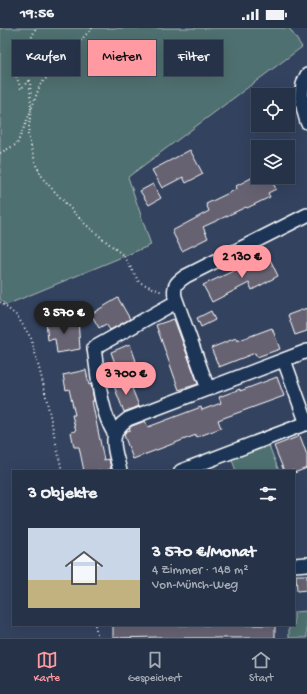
<!DOCTYPE html>
<html lang="de">
<head>
<meta charset="utf-8">
<style>
  body { margin:0; font-family:"Gochi Hand",sans-serif; background:#323e52; color:#f1f3f6; height:100vh; display:flex; flex-direction:column; font-size:15px; white-space:nowrap }
  * { box-sizing:border-box; margin:0 }
  p { font-size:13px; color:#a4aab4 }
  .icon { flex:none; width:22px; height:22px; fill:none; stroke:currentColor; stroke-width:2; stroke-linecap:round; stroke-linejoin:round }
  .map { position:relative; flex:1; overflow:hidden }
  .sheet { position:absolute; left:12px; top:442px; width:283px; height:156px; display:flex; flex-direction:column; background:#263247; border-radius:0px; box-shadow:0 4px 16px #0002,0 0 0 1px #424d60 }
  .sheet>* { flex:none }
  .guide { position:absolute; left:12px; top:12px; width:283px; height:36px; display:flex; gap:8px }
  .tools { position:absolute; left:251px; top:60px; display:grid; gap:8px }
  .tools a { display:grid; place-items:center; width:44px; height:44px; border-radius:0px; background:#263247; box-shadow:0 4px 16px #0002,0 0 0 1px #424d60; font-size:20px }
  .price { position:absolute; translate:-50% -34px; padding:0 9px; border-radius:14px; background:#ff9aa2; color:#111; font-size:13px; line-height:26px; filter:drop-shadow(0 1px 2px #0008) }
  .price::after { content:''; position:absolute; left:50%; top:24px; width:12px; height:9px; margin-left:-6px; background:inherit; clip-path:polygon(0 0,100% 0,50% 100%) }
  .price.active { background:#222; color:#fff }
  ul { padding:0; list-style:none }
  li { display:flex; align-items:center; gap:12px; height:100px; padding:0 16px }
  li span { display:grid; place-items:center; flex:none; width:112px; height:80px; border-radius:0px; color:#555 }
  li>.icon { margin-inline-start:auto }
  span .icon { width:48px; height:48px; fill:#fffc; stroke-width:1 }
  li b { font-size:17px }
  h2 { display:flex; justify-content:space-between; align-items:center; height:48px; padding:0 16px; font-size:17px }
  .chip { padding:0 14px; border-radius:0px; background:#263247; box-shadow:0 4px 16px #0002,0 0 0 1px #424d60; font-size:14px; line-height:36px }
  .chip.active { background:#ff9aa2; color:#111 }
  .status { display:flex; justify-content:space-between; align-items:center; height:28px; padding:0 20px; background:#263247; direction:ltr }
  .status svg { height:11px; fill:currentColor }
  .menu { display:flex; justify-content:space-around; align-items:center; height:56px; border-top:1px solid #424d60; background:#263247; font-size:11px; color:#a4aab4 }
  .menu a { display:grid; justify-items:center; gap:2px }
  .menu .active { color:#ff9aa2 }
  .map>svg:first-child { display:block }
  .green { fill:#507070; stroke:#a8b8b8 }
  .building { fill:#666272; stroke:#fff }
  .lines { fill:none; stroke-linecap:round; stroke-linejoin:round }
  .minor-casing { stroke:#fff; stroke-width:16 }
  .path { stroke:#fff; stroke-width:2; stroke-dasharray:1 3; stroke-linecap:butt }
  .minor { stroke:#1d3557; stroke-width:13 }
</style>
</head>
<body>
<div class="status"><b>19:56</b><svg viewBox="0 0 49 12"><path d="M0 12V9h3v3zM5 12V6h3v6zM10 12V3h3v9zM15 12V0h3v12zM26 1h20v11H26zM47 4h2v5h-2z"/></svg></div>
<div class="map">
<svg width="307" height="610" viewBox="0 0 307 610">
  <rect width="100%" height="100%" fill="#33425f"/>
  <filter id="ink" filterUnits="userSpaceOnUse"><feTurbulence type="fractalNoise" baseFrequency=".025" numOctaves="2"/><feDisplacementMap in="SourceGraphic" scale="8" xChannelSelector="R" yChannelSelector="G"/><feConvolveMatrix kernelMatrix="1 2 1 2 8 2 1 2 1" color-interpolation-filters="sRGB"/></filter>
  <g filter="url(#ink)">
    <path class="green" d="M0,0h289l13,19 -174,130 23,68 -145,60 -6,-6z
      M268,415l11,28h-43l-5,-14z
      M307,583v27h-18v-13h5v-13z"/>
    <path class="building" d="M190,122l13,24 -17,9 -3,-6 -21,11 -10,-18z
      M253,149h17l6,12 -8,4 2,4 -23,11 -1,-1 -43,20 5,11 -26,13 -10,-20 37,-20 -3,-7 31,-15 -1,-3z
      M153,156l8,14 -12,7 -9,-14z
      M268,227l10,21 -26,14 -3,-7 -37,19 -9,-17z
      M118,270l12,21 -20,11 -4,-6 -7,4 -8,-14z
      M307,280v23l-12,4 -7,-20z
      M211,283l4,9 -14,7 -4,-9z
      M64,291v2l14,-2 2,30 -23,4 -2,-14 -7,1 -2,-18z
      M174,291l24,65 -19,6 -23,-65z
      M272,300l8,21 -23,8 -2,-4 -36,14 -8,-19 25,-10 1,3z
      M130,316l6,17 -19,8 -6,-17z
      M86,342l3,15 2,-1 3,17h-2l12,59 5,-1 2,10 -7,2h-20l-5,-24h-5l-3,-15 5,-1 -4,-16h3l-6,-26 -3,1 -3,-15z
      M277,349l7,19 -66,24 3,8 -24,9 -1,-2 -63,24 -9,-24 2,-4 4,-1 -1,-2 3,-2 13,-5 3,6 53,-20 1,3 19,-7 -2,-6 21,-8v2z
      M129,353l10,25 -15,6 -10,-26z
      M300,408l7,19v13l-13,5v-2h-10l-10,-25z
      M296,547h11v15l-10,1z
      M113,597h162v13h-114v-1l-48,1z"/>
    <g class="lines">
      <defs>
        <path id="minor" d="M307,47c-9,16 -5,30 0,47
          M284,332l23,64
          M208,361l-33,-92c-2,-12 2,-15 11,-21l121,-61
          M114,405c-14,-23 -16,-58 -20,-85l82,-46
          M120,443c-5,-22 -14,-37 8,-52l179,-68
          M181,443l126,-48
          M294,537l13,-1"/>
      </defs>
      <use href="#minor" class="minor-casing"/>
      <path class="path" d="M92,0l-52,57 -9,25 -3,25 8,30 8,15 41,44 39,32 15,26 23,10
        M31,81l-1,-30 -9,10 -6,-16 21,-45
        M0,125l17,-9 13,-31
        M0,274l17,14 14,22 12,45 19,88
        M95,597l3,13"/>
      <use href="#minor" class="minor"/>
    </g>
  </g>
</svg>
<div class="tools">
<a><svg class="icon" aria-label="locate" viewBox="0 0 24 24"><circle cx="12" cy="12" r="6"/><path d="M12 2v4M12 18v4M2 12h4M18 12h4"/></svg></a>
<a><svg class="icon" aria-label="layers" viewBox="0 0 24 24"><path d="M12 4l9 5-9 5-9-5zM3 14l9 5 9-5"/></svg></a>
</div>
<b class="price" style="left:242px;top:251px">2 130 €</b>
<b class="price active" style="left:64px;top:307px">3 570 €</b>
<b class="price" style="left:126px;top:368px">3 700 €</b>
<div class="guide">
<a class="chip">Kaufen</a>
<a class="chip active">Mieten</a>
<a class="chip">Filter</a>
</div>
<section class="sheet">
<h2>3 Objekte<svg class="icon" aria-label="filters" viewBox="0 0 24 24"><path d="M4 7h16M4 17h16"/><circle cx="9" cy="7" r="2"/><circle cx="15" cy="17" r="2"/></svg></h2>
<ul>
<li><span style="background:linear-gradient(#c9d6e8 65%,#c2b280 0)"><svg class="icon" aria-label="home" viewBox="0 0 24 24"><path d="M3 11l9-7 9 7M6 9v11h12V9"/></svg></span><div><b>3 570 €/Monat</b><p>4 Zimmer · 148 m²</p><p>Von-Münch-Weg</p></div></li>
</ul>
</section>
</div>
<nav class="menu">
<a class="active"><svg class="icon" aria-label="map" viewBox="0 0 24 24"><path d="M3 6l6-2 6 2 6-2v14l-6 2-6-2-6 2zM9 4v14M15 6v14"/></svg>Karte</a>
<a><svg class="icon" aria-label="saved" viewBox="0 0 24 24"><path d="M7 4h10v16l-5-4-5 4z"/></svg>Gespeichert</a>
<a><svg class="icon" aria-label="home" viewBox="0 0 24 24"><path d="M3 11l9-7 9 7M6 9v11h12V9"/></svg>Start</a>
</nav>
</body>
</html>
